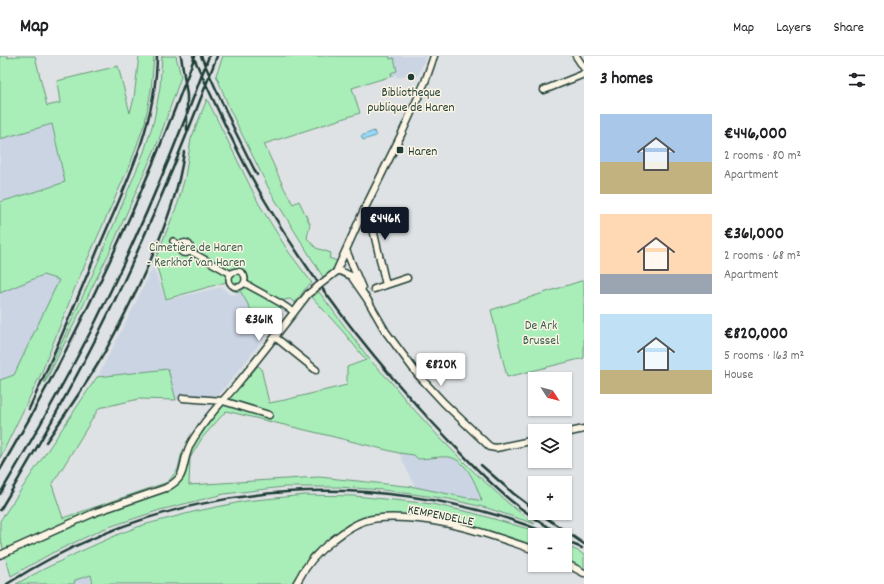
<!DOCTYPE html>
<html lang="en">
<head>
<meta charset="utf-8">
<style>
  body { margin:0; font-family:Dekko,sans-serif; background:#f2f2f2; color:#202124; height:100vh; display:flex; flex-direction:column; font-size:15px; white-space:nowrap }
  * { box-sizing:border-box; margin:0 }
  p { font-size:13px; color:#757577 }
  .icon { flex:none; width:22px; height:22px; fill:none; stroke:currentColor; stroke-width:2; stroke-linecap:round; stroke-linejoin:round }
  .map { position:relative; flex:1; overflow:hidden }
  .panel { display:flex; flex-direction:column; background:#fff; width:300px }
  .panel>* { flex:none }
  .needle { width:26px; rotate:126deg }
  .fabs { position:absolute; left:528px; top:316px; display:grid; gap:8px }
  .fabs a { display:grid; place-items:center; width:44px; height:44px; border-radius:0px; background:#fff; box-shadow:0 1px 3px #0004; font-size:20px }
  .price { position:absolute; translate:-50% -34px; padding:0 9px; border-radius:4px; background:#fff; color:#222; font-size:13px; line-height:26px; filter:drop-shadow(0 1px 2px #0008) }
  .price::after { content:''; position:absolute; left:50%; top:24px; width:12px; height:9px; margin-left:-6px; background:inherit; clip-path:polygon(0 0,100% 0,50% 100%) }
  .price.active { background:#111827; color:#fff }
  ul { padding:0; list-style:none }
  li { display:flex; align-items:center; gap:12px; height:100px; padding:0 16px }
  li span { display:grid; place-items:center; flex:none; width:112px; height:80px; border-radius:0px; color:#555 }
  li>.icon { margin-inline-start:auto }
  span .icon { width:48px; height:48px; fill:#fffc; stroke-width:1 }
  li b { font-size:17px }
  h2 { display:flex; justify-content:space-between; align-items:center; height:48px; padding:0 16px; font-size:17px }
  header { display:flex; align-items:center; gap:24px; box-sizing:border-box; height:56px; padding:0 20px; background:#fff; border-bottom:1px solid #e0e0e0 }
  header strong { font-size:19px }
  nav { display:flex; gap:22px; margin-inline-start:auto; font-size:14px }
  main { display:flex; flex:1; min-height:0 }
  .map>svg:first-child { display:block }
  .built { fill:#cbd4e3 }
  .green { fill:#a9eeb9; stroke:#649676; fill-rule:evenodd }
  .water { fill:#97d9f9; stroke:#679baa }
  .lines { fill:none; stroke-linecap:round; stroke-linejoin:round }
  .pedestrian-casing { stroke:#1f3d34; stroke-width:8 }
  .minor-casing { stroke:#1f3d34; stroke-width:9 }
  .pedestrian { stroke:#fcf5e5; stroke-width:5 }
  .minor { stroke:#fcf5e5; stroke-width:6 }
  .rail { stroke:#1f3d34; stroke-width:2.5 }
  .minor-bridge-casing { stroke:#1f3d34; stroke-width:9; stroke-linecap:butt }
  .minor-bridge { stroke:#fcf5e5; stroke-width:6 }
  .poi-dot { fill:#1f3d34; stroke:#fcf5e5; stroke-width:1.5 }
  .labels { text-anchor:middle; stroke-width:3; stroke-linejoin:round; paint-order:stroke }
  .poi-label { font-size:13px; fill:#1f3d34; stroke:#fcf5e5 }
  .park-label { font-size:13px; fill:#3b604f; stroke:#fcf5e5 }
  .street-label { font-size:13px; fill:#1f3d34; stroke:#fcf5e5 }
</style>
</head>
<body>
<header>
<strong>Map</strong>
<nav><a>Map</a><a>Layers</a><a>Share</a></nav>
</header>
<main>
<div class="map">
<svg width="584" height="528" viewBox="0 0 584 528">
  <rect width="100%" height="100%" fill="#dfe2e4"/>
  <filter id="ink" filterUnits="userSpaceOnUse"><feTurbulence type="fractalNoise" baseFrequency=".025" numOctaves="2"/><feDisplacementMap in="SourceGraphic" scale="8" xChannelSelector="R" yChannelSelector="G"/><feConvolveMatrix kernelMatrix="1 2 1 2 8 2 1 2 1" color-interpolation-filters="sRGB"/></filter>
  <g filter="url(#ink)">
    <path class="built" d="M389,0h37l-8,20 -11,-4 -2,4 -8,2 -1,-3 -4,1 -1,-3 6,-2 -4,-13 -3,1z
      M52,68l13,58 -65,20v-63z
      M153,211l13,33 55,-13 10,8 10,-3 14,25 16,11 -23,31 -35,43 -37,-2 -8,-30 -70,6 32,-62z
      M43,219l17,5 -46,95 -14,5v-87z
      M399,397l15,2 4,4 30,-2 10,3 14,16 10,25 -67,-14z
      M91,519l2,9h-19v-4z"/>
    <path class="green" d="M0,0h8v2l8,-2h19l12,50 13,-3 -3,-22 61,-15 12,47 4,-15 5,-42h15l-3,34 -6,32 -14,40 -55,123 -35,89 -41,84v-78l14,-5 45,-95 -16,-5 -43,18v-91l41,-12 24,-8 -13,-58 -52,15z
      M162,0h14l5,21 -23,65 -49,111 -64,130 -1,-1 55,-122 45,-108 10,-32 6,-33z
      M223,0h166l1,3 4,-1 3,13 -6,2 1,3 -40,12 8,25 -96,31 20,44 9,16 6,-3 11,23 -3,14 9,10 15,5 -2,5 8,3 -3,8 -11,8 -52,-84 -41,-83 -14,-35z
      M207,43l52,105 29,47 24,32 -7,6 -10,14 -5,-4 -6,1 -4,8 1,6 -10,14 -16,-11 -14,-25c-8,0 -12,-3 -15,-10l-60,17 -11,-39 23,-57 7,-26 6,-38z
      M584,224v78l-77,19 -16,-67z
      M319,236l51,68 21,22 17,21 33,36 33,33 34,31 27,21 -48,-16 -38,-9 -66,-9 -44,-3h-55l-60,7 -64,16 -57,19 -51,24 -41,23 -11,-39v-16l97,-144 71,-8 8,31 -37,-1 -40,9 -47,77 11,33 105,-36 10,-13 3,-13 8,-17 12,-16 4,3 53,-60 3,2 8,35 16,-3 62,-15v-18l19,-7 -21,-26 -33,-37zM226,355l92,22 81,20 15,2 4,4c8,0 24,-3 31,-2 19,4 27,28 33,44l-67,-14 -96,-10 -130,8 1,-27 12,-20z
      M305,439l50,1 77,8 41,9 66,19 6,3h-10v14l-84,-28 -33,-6h-30l-39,10 -21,14 -17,15 -11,16 -7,14h-200l-2,-9 -16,5 -1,4h-58l28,-15 33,-16 42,-19 24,-9 54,-14 49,-10z
      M565,489l15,7 4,3v17l-19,-11z"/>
    <path class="water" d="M374,75l2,5 -13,4 -2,-4z"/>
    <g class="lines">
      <defs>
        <path id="pedestrian" d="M173,185l7,4
          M179.5 192a5.5 5.5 0 1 1 11 0a5.5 5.5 0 1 1-11 0Z
          M190,195l41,23
          M229 223a8 8 0 1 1 16 0a8 8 0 1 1-16 0Z
          M244,227l38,21 12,8"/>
        <path id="minor" d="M576,0l8,12
          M544,34l40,-16
          M363,156l7,4 16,69
          M346,194l16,38
          M338,214l13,6 16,23 19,33 32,43 26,28 46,44 6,1 39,-8
          M336,216l27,-60 39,-79 23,-51 9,-26
          M374,233l33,-11
          M275,281l41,33
          M183,342l40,3 46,14
          M565,377l19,-4
          M0,499l96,-43 70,-24c20,-11 15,-17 21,-35 2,-8 6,-14 11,-21 11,-18 27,-33 40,-49 24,-29 47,-59 70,-89
          M565,507l19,10
          M296,528c9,-18 21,-32 37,-44 9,-7 19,-15 31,-19 13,-4 27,-4 42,-3 44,2 87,18 129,32"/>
      </defs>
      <use href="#pedestrian" class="pedestrian-casing"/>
      <use href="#minor" class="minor-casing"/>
      <use href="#pedestrian" class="pedestrian"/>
      <use href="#minor" class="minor"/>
      <path class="rail" d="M181,0l6,39v35
        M193,0c19,41 37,82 59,122 48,87 110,168 178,242 26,27 51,56 80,80 16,13 33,24 51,35
        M201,0l34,75 22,44
        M29,353c24,-51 45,-103 67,-155 27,-64 60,-127 61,-198
        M46,386c18,-26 37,-53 53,-80 20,-34 36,-68 52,-103 15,-35 28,-69 33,-107
        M481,409l33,29 21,16
        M0,414c78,-132 142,-270 195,-414
        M0,438c32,-54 63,-109 92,-165 44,-88 83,-180 117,-273
        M0,454c44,-73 86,-148 122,-225 35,-75 66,-152 95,-229
        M539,457l45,31
        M565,485l17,7
        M7,528c120,-77 258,-106 399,-88 51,7 99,19 146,39"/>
      <defs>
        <path id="minor-bridge" d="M308,238l28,-22"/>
      </defs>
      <use href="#minor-bridge" class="minor-bridge-casing"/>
      <use href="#minor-bridge" class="minor-bridge"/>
    </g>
  </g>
  <g class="poi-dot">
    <circle cx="411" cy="21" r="4"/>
    <rect x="396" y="90" width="8" height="8" rx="2"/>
  </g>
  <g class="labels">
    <g class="poi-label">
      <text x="411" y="40">Bibliotheque<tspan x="411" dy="15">publique de Haren</tspan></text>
      <text x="408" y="99" text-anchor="start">Haren</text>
    </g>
    <g class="park-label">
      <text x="196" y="195">Cimetière de Haren<tspan x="196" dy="15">- Kerkhof van Haren</tspan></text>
      <text x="541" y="273">De Ark<tspan x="541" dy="15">Brussel</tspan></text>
    </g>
    <g class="street-label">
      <text transform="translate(441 458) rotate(11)" y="5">KEMPENDELLE</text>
    </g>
  </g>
</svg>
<div class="fabs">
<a><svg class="needle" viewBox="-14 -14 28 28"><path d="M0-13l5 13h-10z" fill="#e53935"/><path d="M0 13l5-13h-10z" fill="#757577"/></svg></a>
<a><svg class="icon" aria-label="layers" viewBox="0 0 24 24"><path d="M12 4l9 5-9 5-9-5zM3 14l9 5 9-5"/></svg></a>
<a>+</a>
<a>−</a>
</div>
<b class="price active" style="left:385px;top:185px">€446K</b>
<b class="price" style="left:259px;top:286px">€361K</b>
<b class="price" style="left:441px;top:331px">€820K</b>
</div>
<section class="panel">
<h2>3 homes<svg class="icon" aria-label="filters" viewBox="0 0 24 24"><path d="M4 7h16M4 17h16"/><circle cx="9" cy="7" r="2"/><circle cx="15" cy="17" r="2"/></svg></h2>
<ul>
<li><span style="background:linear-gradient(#a9c7e8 60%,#c2b280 0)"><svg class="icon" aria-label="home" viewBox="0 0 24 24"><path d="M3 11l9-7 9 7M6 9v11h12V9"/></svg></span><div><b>€446,000</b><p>2 rooms · 80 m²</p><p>Apartment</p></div></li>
<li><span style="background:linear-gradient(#ffd9b3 75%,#9aa5b1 0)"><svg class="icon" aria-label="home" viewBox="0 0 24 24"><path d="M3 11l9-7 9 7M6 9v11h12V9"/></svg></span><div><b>€361,000</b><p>2 rooms · 68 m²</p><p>Apartment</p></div></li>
<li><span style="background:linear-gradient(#bfe0f5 70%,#c2b280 0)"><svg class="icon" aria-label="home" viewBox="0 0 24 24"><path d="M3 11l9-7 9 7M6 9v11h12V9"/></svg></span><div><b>€820,000</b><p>5 rooms · 163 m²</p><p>House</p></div></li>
</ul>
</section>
</main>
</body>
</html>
